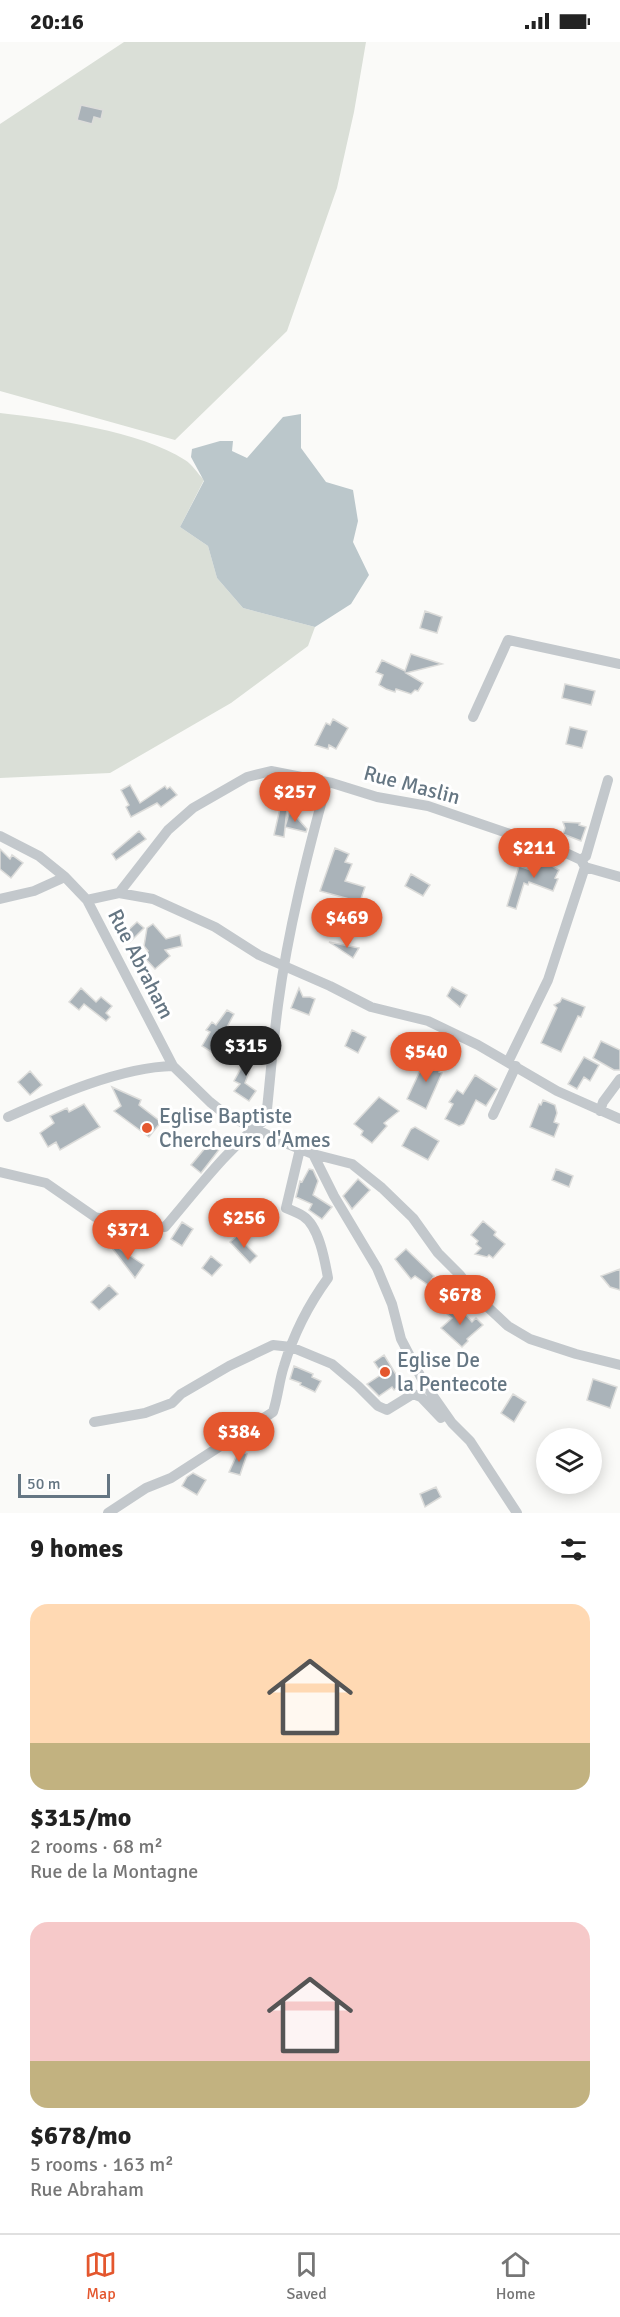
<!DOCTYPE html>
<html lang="en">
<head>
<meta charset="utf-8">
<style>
  body { margin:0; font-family:Signika,sans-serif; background:#f6f6f6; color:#222; height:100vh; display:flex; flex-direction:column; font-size:22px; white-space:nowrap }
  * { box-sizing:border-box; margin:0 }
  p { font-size:20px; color:#767676 }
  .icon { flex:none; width:33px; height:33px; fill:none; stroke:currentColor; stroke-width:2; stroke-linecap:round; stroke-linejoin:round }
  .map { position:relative; height:1471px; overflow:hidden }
  .sheet { display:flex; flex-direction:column; background:#fff; flex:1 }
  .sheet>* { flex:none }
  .tools { position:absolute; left:536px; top:1386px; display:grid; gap:12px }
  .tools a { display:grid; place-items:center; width:66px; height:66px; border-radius:50%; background:#fff; box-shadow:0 3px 15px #0003; font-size:30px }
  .scale { position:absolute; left:18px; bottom:15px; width:92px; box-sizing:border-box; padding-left:6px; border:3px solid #657683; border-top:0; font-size:16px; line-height:21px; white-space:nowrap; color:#657683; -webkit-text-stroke:4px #fff; paint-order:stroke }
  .price { position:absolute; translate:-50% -51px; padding:0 14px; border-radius:21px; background:#e4572e; color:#fff; font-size:20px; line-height:39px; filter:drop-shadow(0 2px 3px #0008) }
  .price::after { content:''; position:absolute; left:50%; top:36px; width:18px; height:14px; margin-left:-9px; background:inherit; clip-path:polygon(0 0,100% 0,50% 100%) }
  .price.active { background:#222; color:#fff }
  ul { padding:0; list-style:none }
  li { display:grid; align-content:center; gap:12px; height:318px; padding:0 30px }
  li span { display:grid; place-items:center; height:186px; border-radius:18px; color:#555 }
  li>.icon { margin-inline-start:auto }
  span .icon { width:108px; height:108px; fill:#fffc; stroke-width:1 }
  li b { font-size:26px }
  h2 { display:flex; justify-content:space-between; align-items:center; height:72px; padding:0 30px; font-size:26px }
  .status { display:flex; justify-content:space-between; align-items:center; height:42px; padding:0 30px; background:#fff; direction:ltr }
  .status svg { height:16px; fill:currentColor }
  .menu { display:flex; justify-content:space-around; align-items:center; height:84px; border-top:2px solid #e0e0e0; background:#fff; font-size:16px; color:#767676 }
  .menu a { display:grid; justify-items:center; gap:3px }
  .menu .active { color:#e4572e }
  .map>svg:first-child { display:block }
  .green { fill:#dadfd7 }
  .water { fill:#bbc7cb }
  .building { fill:#aab3b9; stroke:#dcdcda; stroke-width:1.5 }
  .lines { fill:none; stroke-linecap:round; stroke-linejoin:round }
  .street { stroke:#c3c8cc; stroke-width:10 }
  .poi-dot { fill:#e4572e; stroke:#fff; stroke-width:2 }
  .labels { text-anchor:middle; stroke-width:6; stroke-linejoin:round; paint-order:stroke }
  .street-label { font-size:21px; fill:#657683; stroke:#fff }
  .poi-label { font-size:21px; fill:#657683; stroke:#fff; text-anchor:start }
</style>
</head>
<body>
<div class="status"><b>20:16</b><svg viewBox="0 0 49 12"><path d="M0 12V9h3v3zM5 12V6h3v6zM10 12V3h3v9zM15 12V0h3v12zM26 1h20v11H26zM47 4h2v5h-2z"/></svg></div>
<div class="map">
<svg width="620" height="1471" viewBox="0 0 620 1471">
  <rect width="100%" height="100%" fill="#fafaf8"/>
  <path class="green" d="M124,0h242l-12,70 -17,76 -50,143 -112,109 -175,-49v-267z
    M0,371c52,6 141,18 185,47 7,4 13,14 19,20l-24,47 28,19 9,32 26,30 72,19 -7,19 -77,57 -121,70 -110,5z"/>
  <path class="water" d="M301,372v34l25,34 27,8 5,31 -5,21 16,33 -18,29 -36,23 -72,-19 -26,-30 -9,-32 -28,-19 24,-46 -13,-24 1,-8 28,-8h13l-1,10 15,7 36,-41z"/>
  <path class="building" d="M81,63l22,5 -2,9 -7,-2 -2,7 -15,-4z
    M425,569l17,6 -5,16 -17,-5z
    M411,612l31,10 -36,9 17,10 -5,8 -3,-1 -4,4 -15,-5 -1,3 -9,-3 -7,-4 4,-10 -7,-3 6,-12 23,11z
    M565,642l30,7 -4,14 -29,-7z
    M333,677l15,9 -12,21 -7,-4 -1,4 -13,-4 11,-22 4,2z
    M570,685l17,4 -5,17 -16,-4z
    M130,743l10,18 25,-17 2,3 3,-2 7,8 -16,12 -4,-4 -26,14 -5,-10 3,-2 -8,-15z
    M280,766l7,1 -3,28 -10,-2z
    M290,768l17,19 -1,3 -21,-5z
    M563,780l17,1 -1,2 7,2 -5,14 -18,-7 2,-6z
    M139,789l7,8 -30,21 -4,-6z
    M335,806l14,6 -4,8 7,2 -7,17 20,6 -5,15 -40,-11z
    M0,807l10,10 2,-4 11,8 -12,15 -11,-9z
    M538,814l16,7 -2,3 7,4 -4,8 3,1 -5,12 -24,-9 -1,3 -4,-2 -8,26 -9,-3 12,-40 12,4z
    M411,832l19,11 -7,11 -18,-10z
    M137,880l7,6 -14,14 -7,-7z
    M153,882l13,15 14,-4 2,11 -17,4 5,6 -15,13 -12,-13 5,-5 -4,-5 3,-18z
    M329,900l30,6 -6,10z
    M452,945l15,8 -7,12 -13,-11z
    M81,946l15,14 5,-5 11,9 -6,7 4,4 -4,4 -22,-17 -5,6 -10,-8z
    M299,946l4,9h7l5,2 -6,16 -18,-7z
    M562,956l23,9 -4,10 -3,-1 -17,36 -20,-9 16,-35 -3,-3 6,-3z
    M227,968l7,4 -21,39 -11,-7 8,-14 -4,-2 6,-8 4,3z
    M352,988l14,7 -8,16 -13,-7z
    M601,999l19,9v20h-6l-21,-12z
    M252,1006l5,2 -12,33 11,8 -7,10 -15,-10 6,-7 -6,-3z
    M584,1015l15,8 -9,16 -6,-4 -7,12 -9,-5z
    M432,1016l8,2 3,3 -4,9 3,1 -16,36 -19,-10 17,-37z
    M30,1029l12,14 -12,10 -12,-13z
    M475,1033l22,14 -11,17 -10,-6 -12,24 -5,2 -14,-7 8,-15 -4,-2 8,-12 6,4z
    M112,1045l29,13 -2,5 22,17 -12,15 -35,-26 7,-5z
    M379,1055l20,14 -15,12 3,3 -15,17 -11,-8 2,-4 -9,-7z
    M543,1058l12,5 2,8 -3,9 5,2 -5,13 -24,-10 9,-23 2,1z
    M84,1062l16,23 -40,23 -4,-8 -8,5 -8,-14 14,-10 -4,-7 17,-8 2,4z
    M415,1085l24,14 -11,19 -26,-14 9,-17z
    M216,1093l9,7 -24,31 -10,-8z
    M309,1127l4,1 5,11 -5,14 19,12 -10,12 -13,-9 3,-6 -16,-7 4,-16 2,1z
    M556,1127l17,7 -4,11 -17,-7z
    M358,1137l12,11 -18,19 -9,-13z
    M483,1179l13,11 -2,3 11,9 -12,14 -4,-3 -2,2 -12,-3 6,-6 -5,-4 2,-3 -7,-6z
    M182,1180l11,7 -11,17 -11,-7z
    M237,1194l20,20 -7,7 -20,-21z
    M111,1201l33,22 -9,13 -26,-34z
    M406,1207l28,27 -6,9 -13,-9 -4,3 -16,-20z
    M211,1214l11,9 -10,11 -10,-8z
    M620,1227v21l-10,-3 -9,-11z
    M109,1243l9,9 -19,16 -8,-8z
    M454,1260l18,20 4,-4 7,7 -16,14 1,2 -6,6 -21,-19 11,-10 -6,-5z
    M384,1313l18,29 -8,6 -2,-3 -13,9 -12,-12 15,-10 -8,-12z
    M294,1324l19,8 -1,3 9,4 -6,11 -15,-7 1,-2 -11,-4z
    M593,1337l24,8 -7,21 -23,-8z
    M513,1352l13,8 -12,20 -13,-9z
    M239,1408l8,4 -7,21 -11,-3z
    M193,1431l13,7 -9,15 -15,-9 5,-9z
    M436,1445l5,10 -16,10 -5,-13z"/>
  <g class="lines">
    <path class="street" d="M473,675l35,-77 112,24
      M0,794l39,20 26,21 22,23 86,166 37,36 15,12 53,26 35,14 39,10 30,24 31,30 25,35 22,22 18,23 30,28 22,13 46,15 44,11
      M581,818l5,-4 22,-76
      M119,851l34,6 62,28 44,28 71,31 41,21 57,14 50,24 79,46 63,28
      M0,857l34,-8 31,-14
      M87,858l32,-7 49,-63 25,-22 54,-31 24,-6 61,12 45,14 51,9 138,47 15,7 4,7 35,10
      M508,1020l40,-82 37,-113
      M600,1069l3,-9 17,-23
      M493,1073l23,-49
      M8,1075c47,-21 113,-50 165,-51
      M313,1112l21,42 43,72 15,36 9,35 23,44 28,40 18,18 47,72
      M0,1130l46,11 49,34 37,9 33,1c30,-35 64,-80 101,-108 4,-38 7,-76 12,-114 10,-75 29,-150 49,-223
      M94,1380l51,-9 27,-10 9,-9 48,-28 44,-21 18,2 41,17 26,22 20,20 9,4 26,-16 8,3 20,21
      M108,1471l38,-25 25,-10 102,-66c5,-15 6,-31 11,-46 9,-30 25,-62 44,-88 -3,-17 -9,-52 -25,-62 -5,-3 -12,-6 -17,-8l14,-59"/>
  </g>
  <g class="poi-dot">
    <circle cx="147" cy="1086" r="6"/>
    <circle cx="385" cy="1330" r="6"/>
  </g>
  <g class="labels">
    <g class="street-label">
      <text transform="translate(412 743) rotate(15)" y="7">Rue Maslin</text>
      <text transform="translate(141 922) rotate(63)" y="7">Rue Abraham</text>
    </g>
    <g class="poi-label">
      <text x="159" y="1081">Eglise Baptiste<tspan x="159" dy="24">Chercheurs d'Ames</tspan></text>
      <text x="397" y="1325">Eglise De<tspan x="397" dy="24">la Pentecote</tspan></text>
    </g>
  </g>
</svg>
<div class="tools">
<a><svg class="icon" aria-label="layers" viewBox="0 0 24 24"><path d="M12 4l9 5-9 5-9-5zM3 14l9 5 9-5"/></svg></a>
</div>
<div class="scale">50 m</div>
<b class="price" style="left:295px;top:781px">$257</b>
<b class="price" style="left:534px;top:837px">$211</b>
<b class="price" style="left:347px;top:907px">$469</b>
<b class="price active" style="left:246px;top:1035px">$315</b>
<b class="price" style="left:426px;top:1041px">$540</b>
<b class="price" style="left:244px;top:1207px">$256</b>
<b class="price" style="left:128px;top:1219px">$371</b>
<b class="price" style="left:460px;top:1284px">$678</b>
<b class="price" style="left:239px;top:1421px">$384</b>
</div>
<section class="sheet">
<h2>9 homes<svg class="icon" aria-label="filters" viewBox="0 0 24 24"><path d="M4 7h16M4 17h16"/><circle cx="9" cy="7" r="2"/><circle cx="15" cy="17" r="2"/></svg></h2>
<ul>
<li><span style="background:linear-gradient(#ffd9b3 75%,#c2b280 0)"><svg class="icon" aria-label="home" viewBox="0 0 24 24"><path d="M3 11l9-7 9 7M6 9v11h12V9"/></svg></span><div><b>$315/mo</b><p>2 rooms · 68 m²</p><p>Rue de la Montagne</p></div></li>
<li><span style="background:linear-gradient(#f6c9c9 75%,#c2b280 0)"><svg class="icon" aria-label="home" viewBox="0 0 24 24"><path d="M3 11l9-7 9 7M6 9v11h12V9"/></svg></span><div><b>$678/mo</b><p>5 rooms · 163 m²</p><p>Rue Abraham</p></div></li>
</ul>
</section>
<nav class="menu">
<a class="active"><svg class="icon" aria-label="map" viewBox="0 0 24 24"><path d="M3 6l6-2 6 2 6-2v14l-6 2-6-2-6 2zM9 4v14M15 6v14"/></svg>Map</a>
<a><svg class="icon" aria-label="saved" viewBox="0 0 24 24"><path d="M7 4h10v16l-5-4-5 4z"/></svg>Saved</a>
<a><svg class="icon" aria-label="home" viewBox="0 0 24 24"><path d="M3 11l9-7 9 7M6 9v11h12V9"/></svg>Home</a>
</nav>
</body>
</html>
